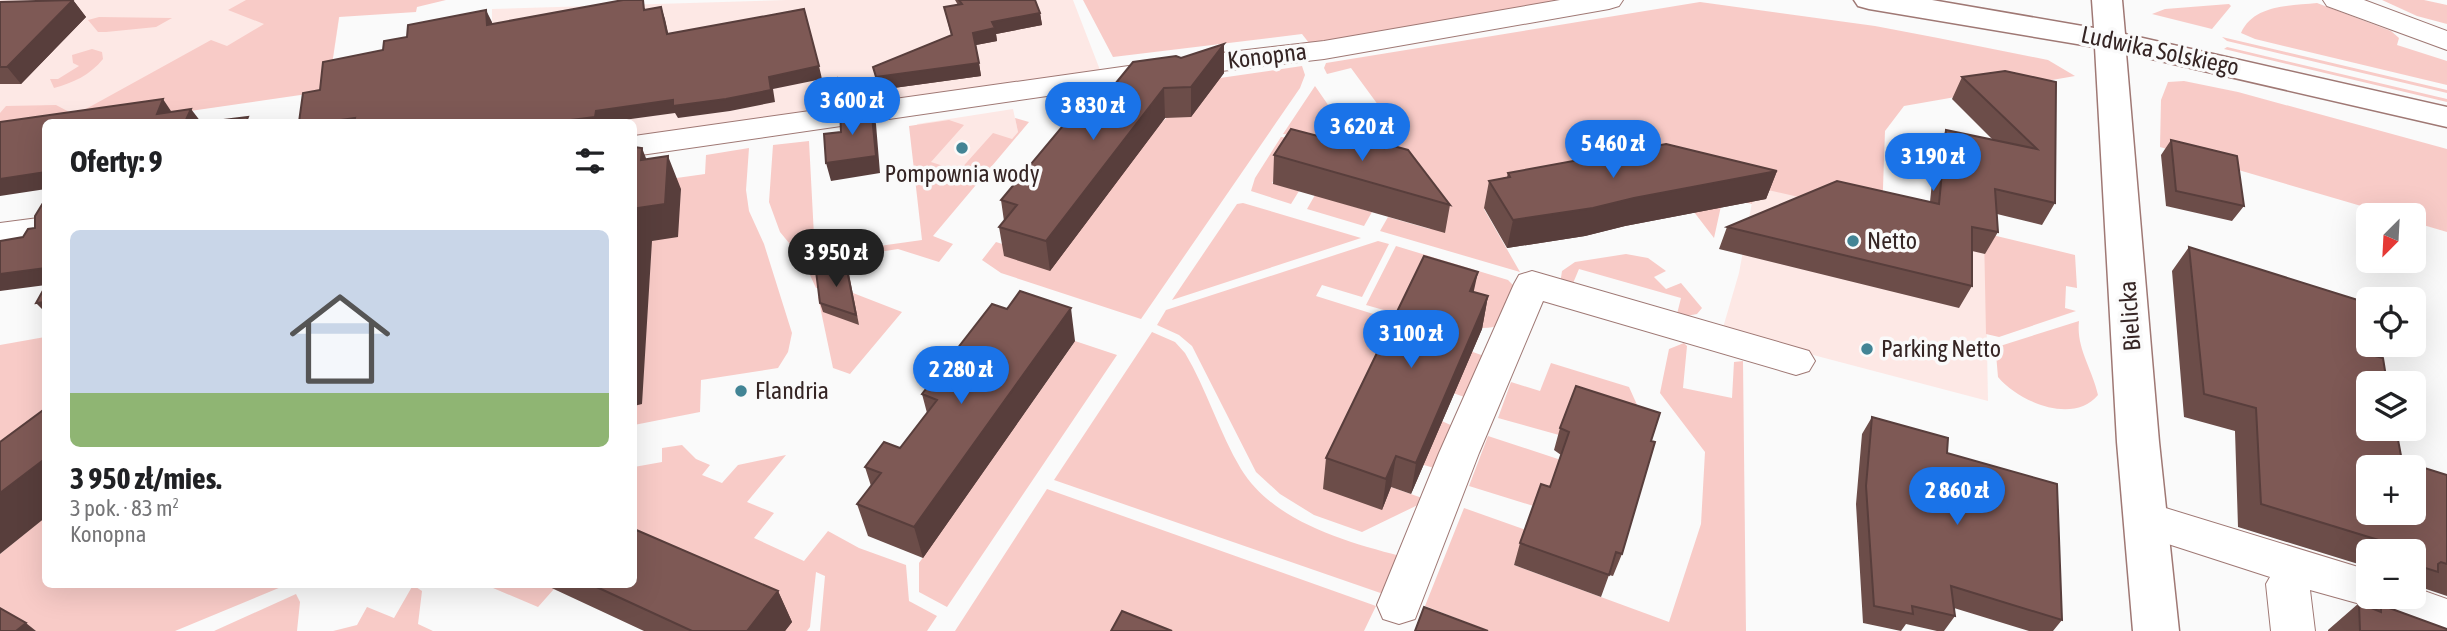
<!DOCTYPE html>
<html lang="pl">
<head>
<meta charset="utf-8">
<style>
  body { margin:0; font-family:"Asap Condensed",sans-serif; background:#f6f6f6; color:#202124; height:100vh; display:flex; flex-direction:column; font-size:26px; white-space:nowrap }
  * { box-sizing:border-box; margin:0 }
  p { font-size:23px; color:#757577 }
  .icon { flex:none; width:38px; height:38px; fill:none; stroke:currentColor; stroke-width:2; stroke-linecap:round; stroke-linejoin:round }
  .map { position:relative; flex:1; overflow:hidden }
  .panel { position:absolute; left:42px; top:119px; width:595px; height:469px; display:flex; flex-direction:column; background:#fff; border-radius:10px; box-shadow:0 7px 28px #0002 }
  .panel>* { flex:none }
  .needle { width:46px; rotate:204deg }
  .tools { position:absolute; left:2356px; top:203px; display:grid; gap:14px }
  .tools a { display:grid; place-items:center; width:70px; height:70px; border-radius:10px; background:#fff; box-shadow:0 7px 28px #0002; font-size:35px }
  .price { position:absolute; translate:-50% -60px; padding:0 16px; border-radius:24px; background:#1a73e8; color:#fff; font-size:23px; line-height:46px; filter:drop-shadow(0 2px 4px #0008) }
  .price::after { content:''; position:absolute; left:50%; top:42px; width:21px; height:16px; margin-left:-10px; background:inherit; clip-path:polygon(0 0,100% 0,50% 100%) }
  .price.active { background:#222; color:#fff }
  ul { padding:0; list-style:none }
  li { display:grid; align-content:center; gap:14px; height:371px; padding:0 28px }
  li+li { border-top:2px solid #e0e0e0 }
  li span { display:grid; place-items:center; height:217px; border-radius:10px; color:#555 }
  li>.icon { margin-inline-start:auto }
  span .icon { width:126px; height:126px; fill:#fffc; stroke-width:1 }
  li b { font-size:30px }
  h2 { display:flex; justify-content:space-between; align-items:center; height:84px; padding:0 28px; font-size:30px }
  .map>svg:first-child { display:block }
  .built { fill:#fde8e5 }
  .green { fill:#f8cbc7 }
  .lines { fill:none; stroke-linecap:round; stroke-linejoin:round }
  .minor-casing { stroke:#9f7874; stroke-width:2 }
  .tertiary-casing { stroke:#9f7874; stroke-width:3 }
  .minor { fill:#fff; fill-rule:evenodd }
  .tertiary { fill:#fff; fill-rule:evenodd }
  .wall { fill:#6c4d49 }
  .shaded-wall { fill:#583e3c }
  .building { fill:#7e5955; stroke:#583e3c; stroke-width:2; fill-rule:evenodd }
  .poi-dot { fill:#428495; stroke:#fafafa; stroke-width:2.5 }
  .labels { text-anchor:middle; stroke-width:7; stroke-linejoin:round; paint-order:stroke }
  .street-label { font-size:24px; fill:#352524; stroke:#fafafa }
  .poi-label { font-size:24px; fill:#352524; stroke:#fafafa; text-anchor:start }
</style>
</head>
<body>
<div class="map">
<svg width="2447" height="631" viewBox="0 0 2447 631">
  <rect width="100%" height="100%" fill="#fafafa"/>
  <path class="built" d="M0,0h342l-14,91 -282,31 -46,17z
    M786,0h287l27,70 -466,76v-24h-142v-113z
    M1013,109l5,23 -76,91 -25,-99z
    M1755,186l230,54 3,161 -266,-70 17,-58z"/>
  <path class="green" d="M246,0h200l-29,7 -1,5 -77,5 -11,74 -214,31h-68l-46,17v-26l6,-7 50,-1 19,10 136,-75 16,6 37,-22 -36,-14z
    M1083,0h492l-161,29 -105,14 -7,-9 -189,23z
    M2382,0h42l23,5v19l-30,-8z
    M1700,2l175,24 63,12 110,22 27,16 -171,30 -19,25 -3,85 -127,-29 -3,17 -29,-7 -9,41 -20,-26 -210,-3 36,63 -140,-41 8,-14 42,12 5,-10 -46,-72 -12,-7 2,-7 16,-5 -44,-60 -24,6 -3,-6 2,-5z
    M2317,3l74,28 8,7 -2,7 50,16v24l-192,-46 -14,-6c13,-29 49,-27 76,-30z
    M2229,4l2,2 -19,23 -60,-15 13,-5z
    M99,17l73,1 -16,9 -50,5h-8l-10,-12z
    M2222,37l225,53v3l-220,-52z
    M2227,47l220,52v3l-223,-53z
    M92,49l10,3 1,7c-13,16 -30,24 -49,29l-4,-9h8l21,-13 -6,-3 -1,-8z
    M1302,66l3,9 -5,13 -159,231 -140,-46 -19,-13 14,-18 16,5 201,-168z
    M2184,81l54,11 209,57v83l-34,-10v-7h-21l-232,-68 1,-47 7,-18z
    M1315,86l36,52 -1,4 -67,-8z
    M1015,118l14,4 -96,114 20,8 -14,18 -41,-13 -82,13 4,26h-4l-13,-28 -23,-28 -11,-30 4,-57 36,-4 6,114 107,-15 -13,-114 40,-6 15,5 -33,37 28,9 34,-38 19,6 6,-7z
    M1281,137l68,8 -66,20 -11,18 27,8 -8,13 -40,-13 4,-13z
    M749,148l-3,42 3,21 15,33 28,89 -4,19 -10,16 -77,12 -1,32 -66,13v-241l71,-10 1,-19z
    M1315,195l57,17 -8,14 -57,-17z
    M1243,203l118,35 -189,62 65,-96z
    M1984,233l91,22 2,33 -11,-2 -1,22 11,3 -77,26 -13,-3z
    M1378,241l11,3 -27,53 -40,-12 -6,11 86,27 -21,187 10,-23 34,12 -1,3 -62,30 -48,-17 -34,-21 -24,-22 -64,-126 -13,-11 -22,-10 9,-15z
    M1396,246l112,34 10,10c-9,23 -9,39 -37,38l-76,-12 -39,-11z
    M1626,254l22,4 18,13 -12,6 12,12 15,-6 21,25 -5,6 -21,4 5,-20 -102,-29 -8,19 -11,-4 2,-13 13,-9z
    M853,293l49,19 -52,62 -17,-6 -15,-71z
    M2079,321c-3,27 13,47 19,74 -25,30 -79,7 -100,-18l-2,-23 4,-8z
    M1152,332l23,10 10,11c22,37 34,79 56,116 33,54 109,74 167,89l-16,39 -338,-117z
    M45,337v91l-45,34v-117z
    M1075,341l42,14 -170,252 -28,-15v-29z
    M1684,343l3,3 -4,42 49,10 2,-36 9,-1 3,270h-257l-64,-25 39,-98 62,22 -12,35 155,57 32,-98 4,-72 -45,-59 9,-44z
    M1453,345l34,12 -17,42 -34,-12z
    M1551,363l78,24 22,49 -92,-1 -61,-17 13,-36 29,9z
    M1424,413l31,14 -21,41 -30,-9z
    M1488,436l76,25 -21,48 -74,-23z
    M682,445l14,14 14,6 -8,10 20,8 16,-18 48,-10 -39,47 27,11 -20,25 50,23 24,-30 31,17 47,17 3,36 28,15 -10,15h-107l5,-55 -9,-4 -6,55 -3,4h-22l-151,-79v-85l28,-5v-14z
    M1047,489l329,117 -12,25h-409z
    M45,517l1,67 240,1 -111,46h-150l-25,-14v-63z
    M543,584l11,5 -16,18 -45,-19 1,-3z
    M413,585l9,6 -4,33 15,7h-100l24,-6 10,-18 27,11z
    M296,594l4,8 -3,29h-83z"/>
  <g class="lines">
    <defs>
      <path id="minor" d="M1560,0h63l-4,6 -10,3 -285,50 -111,13 -579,84v-20l579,-82 111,-13z
        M2323,0h41l83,31v19l-120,-44z
        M46,217v24l-46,6v-24z
        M1532,271l277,80 6,10 -6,10 -13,4 -253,-74 -64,152 -64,166 -16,5 -16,-5 -6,-14 62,-152 75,-169 5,-9z
        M2146,502l222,68v27h45v-10l34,12v32h-21l-54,-20 -1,-4 -61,-17 5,41h-44l-5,-47 4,-7 -139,-45 -6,-12 6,-12z"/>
      <path id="tertiary" d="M1854,0h78l162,28 -2,-28h30l3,34 322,73v20l-321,-74 33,389 20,189h-46l-16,-189 -22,-395 -226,-38 -11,-3z"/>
    </defs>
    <use href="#minor" class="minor-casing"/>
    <use href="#tertiary" class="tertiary-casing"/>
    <use href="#minor" class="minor"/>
    <use href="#tertiary" class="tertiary"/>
  </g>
  <path class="wall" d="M73,0l13,17 -65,67h-21v-82z
    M955,0h80l5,13 2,12 -46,9 1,7 -21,4 5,31 -102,14 -6,-23 78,-32 -7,-28 14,-2z
    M1224,73l-33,44 -26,1 -115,153 -46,-15 -5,-29 5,-6 -3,-21 110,-111z
    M1962,77l94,5 -1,121 -13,22 -45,-11 1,18 -13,22 -13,-3v35l-13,22 -240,-59 8,-22 203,-25 5,-50 11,-22 47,10 -41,-41z
    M2171,140l73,66 -12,15 -66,-15 -5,-51z
    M1337,141l47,7 66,57 -5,28 -172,-49 1,-29z
    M1777,171l-11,28 -141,27 -40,10 -78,12 -23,-40 5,-27 18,-4 1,-4z
    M2189,247l170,105 43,109 45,14v121l-27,-9 -7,5v-41h-45v16l-130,-40 -3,-96 -51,-14 -12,-146z
    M849,274l10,51 -36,-13 -3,-9z
    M1474,292l14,4 -6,33 -71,165 -20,-7 -9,23 -59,-21 3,-31z
    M1075,341l-152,217 -55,-22 -11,-32 14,-18 -6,-19 35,-19 27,-35 -5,-19z
    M1872,417l75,36 115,167 -9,11h-24l-75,-23 1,8 -11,15h-7l-31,-7 -5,7 -38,-8 -7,-119 6,-70z
    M1560,428l91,13 -29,113 -9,22 -4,-1 -8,22 -87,-32 6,-22 30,-56 11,-32 -7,-5z
    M543,584h91l144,7 14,31 -7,9h-141z
    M2359,603l16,6 6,-4 66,26h-119v-1z"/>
  <path class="shaded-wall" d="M73,0l13,17 -65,67 -14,-17z
    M661,7l4,12 6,27 -4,-12z
    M486,10l6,12 1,15 -6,-12z
    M1040,13l2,12 -46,9 1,7 -21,4 -3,-12 19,-11z
    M1224,44v29l-33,44v-30z
    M979,63l2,13 -102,14 -3,-13z
    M819,66l3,13 -49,10 2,13 -45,9 -52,7 -3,-5 -66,9h-54l41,-11z
    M871,88l2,10 -31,6 -3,-10z
    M1164,88l1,30 -115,153 -4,-30z
    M163,99l10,15h-16z
    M871,106l5,18 4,49 -49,8 -5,-18z
    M191,109l10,13h-16z
    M355,118l3,4h-31z
    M642,148l13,33 -14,-21z
    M668,156l13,33 -3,48 -26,4 -10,163 -8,2v-141l3,-57z
    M1777,171l-11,28 -141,27 -40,10 -78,12 6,-28z
    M46,172v17l-46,7v-17z
    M46,268v17l-46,6v-17z
    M1478,272l-7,32 -1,-13z
    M1488,296l-6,33 -71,165 5,-31z
    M46,302v11l-10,-10z
    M1071,308l4,33 -152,217 -9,-31z
    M1396,456l-5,31 -9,23 4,-31z
    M46,458v59l-46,37v-61z
    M778,591l14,31 -7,9h-38z
    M26,623l10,8h-20z"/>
  <path class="building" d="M73,0l-66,67h-7v-65z
    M623,0h20l1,10 17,-3 6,27 137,-25 15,57 -50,11 2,13 -45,9 -53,7v-6l-77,11 -1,6 -40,5h-201l1,-4 -28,4h-28l4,-29 17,-3 3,-28 60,-12 1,-9 23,-4 1,-12 78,-15 1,15z
    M959,0h76l5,13 -48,9 3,6 -22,5 6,30 -103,14 -3,-10 79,-32 -8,-28 18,-3z
    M1224,44l-33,43 -27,1 -118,153 -47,-14 18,-22 -16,-5 96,-115 14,4 22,-27 43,-6 5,2z
    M2005,71l51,11 -1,121 -60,-14 3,43 -26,-5v59l-245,-59 110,-46 102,23 7,-74 91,19 -75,-72z
    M838,78l33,10 -32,6z
    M163,99l-6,15 34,-5 -6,13h-139v50l-46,7v-57z
    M871,106l5,50 -50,7 -2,-29 17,-2 -1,-22z
    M248,117l-2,5h-39z
    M1291,129l46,12 2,-2 45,9 2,-4 22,6 42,55 -176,-50z
    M2171,140l66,16 7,50 -68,-15z
    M1666,144l111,27 -143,27 -41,10 -80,12 -24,-39 21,-4 -2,-4z
    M634,147l8,1 -1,12 27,-4 -3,48 -28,4 -3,57z
    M46,198v70l-46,6v-33l23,-4 5,-8 7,-1v-12z
    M2189,247l172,54 -2,51 24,6 4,25h-19v46h28l6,32 45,14v89l-6,-2 -3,2v8l-16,-5 -1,-4 -8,-2v-10h-17l-1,-6 -134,-41 -5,-96 -52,-14zM2368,467h45v46h-45z
    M1424,256l54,16 -8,19 18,5 -72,167 -20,-7 -10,23 -60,-21z
    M846,265l10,50 -36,-12 -4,-32z
    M46,285v17l-10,1z
    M1020,291l51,17 -157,219 -57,-23 24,-31 -16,-6 19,-25 16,6 37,-48 -15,-6 70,-90 15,5z
    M1576,386l84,27 -9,28 4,1 -33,112 -6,-2 -7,23 -89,-32 21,-59 9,3 19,-55 -9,-4z
    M46,408v50l-46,35v-51z
    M1872,417l76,21 -1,15 110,31 5,136 -111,-34 4,30 -43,-10 1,8 -39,-8 -8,-120z
    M634,529l144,62 -31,40h-55l-102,-47h44z
    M2359,603l22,9v-7l66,24v2h-87z
    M1424,607l64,24h-73z
    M0,608l26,15 -10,8h-16z
    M1122,611l50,20h-61z"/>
  <g class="poi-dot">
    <circle cx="962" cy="148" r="7"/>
    <circle cx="1853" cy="241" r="7"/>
    <circle cx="1867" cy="349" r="7"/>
    <circle cx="741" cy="391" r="7"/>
  </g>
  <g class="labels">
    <g class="street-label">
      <text transform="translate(2160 51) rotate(12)" y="8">Ludwika Solskiego</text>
      <text transform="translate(1267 56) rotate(-7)" y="8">Konopna</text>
      <text transform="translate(2130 316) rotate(-94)" y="8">Bielicka</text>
    </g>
    <g class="poi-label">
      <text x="962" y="182" text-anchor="middle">Pompownia wody</text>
      <text x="1867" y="249">Netto</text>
      <text x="1881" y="357">Parking Netto</text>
      <text x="755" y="399">Flandria</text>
    </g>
  </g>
</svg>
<div class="tools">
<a><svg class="needle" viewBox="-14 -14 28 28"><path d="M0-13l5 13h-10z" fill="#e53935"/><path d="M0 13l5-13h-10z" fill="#757577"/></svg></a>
<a><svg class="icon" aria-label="locate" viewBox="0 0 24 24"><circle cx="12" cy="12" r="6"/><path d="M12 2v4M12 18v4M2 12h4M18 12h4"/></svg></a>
<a><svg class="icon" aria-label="layers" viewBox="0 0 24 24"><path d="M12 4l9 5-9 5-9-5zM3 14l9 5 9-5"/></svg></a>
<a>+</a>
<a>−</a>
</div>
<b class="price" style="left:852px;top:137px">3 600 zł</b>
<b class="price" style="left:1093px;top:142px">3 830 zł</b>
<b class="price" style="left:1362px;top:163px">3 620 zł</b>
<b class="price" style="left:1613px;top:180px">5 460 zł</b>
<b class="price" style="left:1933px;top:193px">3 190 zł</b>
<b class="price active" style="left:836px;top:289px">3 950 zł</b>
<b class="price" style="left:1411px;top:370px">3 100 zł</b>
<b class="price" style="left:961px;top:406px">2 280 zł</b>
<b class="price" style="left:1957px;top:527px">2 860 zł</b>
<section class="panel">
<h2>Oferty: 9<svg class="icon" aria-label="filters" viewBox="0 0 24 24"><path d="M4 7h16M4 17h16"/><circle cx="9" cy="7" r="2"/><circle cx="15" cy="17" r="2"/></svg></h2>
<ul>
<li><span style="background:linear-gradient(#c9d6e8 75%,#8fb573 0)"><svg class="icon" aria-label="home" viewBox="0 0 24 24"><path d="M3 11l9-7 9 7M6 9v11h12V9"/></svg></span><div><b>3 950 zł/mies.</b><p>3 pok. · 83 m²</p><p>Konopna</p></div></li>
</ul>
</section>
</div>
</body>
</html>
